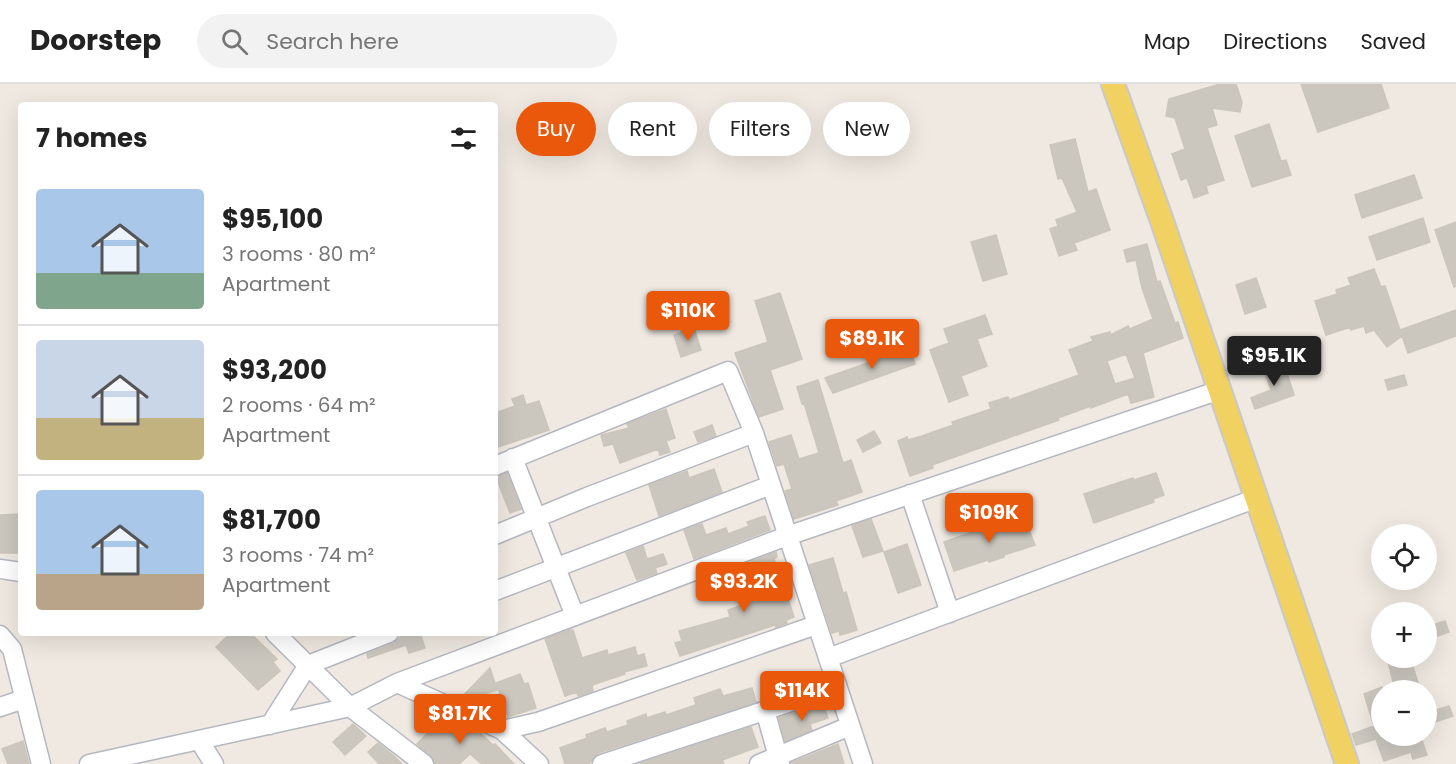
<!DOCTYPE html>
<html lang="en">
<head>
<meta charset="utf-8">
<style>
  body { margin:0; font-family:Poppins,sans-serif; background:#f2f2f2; color:#222; height:100vh; display:flex; flex-direction:column; font-size:22px; white-space:nowrap }
  * { box-sizing:border-box; margin:0 }
  p { font-size:20px; color:#767676 }
  .icon { flex:none; width:33px; height:33px; fill:none; stroke:currentColor; stroke-width:2; stroke-linecap:round; stroke-linejoin:round }
  .map { position:relative; flex:1; overflow:hidden }
  .sheet { position:absolute; left:18px; top:18px; width:480px; height:534px; display:flex; flex-direction:column; background:#fff; border-radius:6px; box-shadow:0 6px 24px #0002 }
  .sheet>* { flex:none }
  .guide { position:absolute; left:516px; top:18px; width:570px; height:54px; display:flex; gap:12px }
  .tools { position:absolute; left:1371px; top:440px; display:grid; gap:12px }
  .tools a { display:grid; place-items:center; width:66px; height:66px; border-radius:50%; background:#fff; box-shadow:0 6px 24px #0002; font-size:30px }
  .price { position:absolute; translate:-50% -51px; padding:0 14px; border-radius:6px; background:#ea580c; color:#fff; font-size:20px; line-height:39px; filter:drop-shadow(0 2px 3px #0008) }
  .price::after { content:''; position:absolute; left:50%; top:36px; width:18px; height:14px; margin-left:-9px; background:inherit; clip-path:polygon(0 0,100% 0,50% 100%) }
  .price.selected { background:#222; color:#fff }
  ul { padding:0; list-style:none }
  li { display:flex; align-items:center; gap:18px; height:150px; padding:0 18px }
  li+li { border-top:2px solid #e0e0e0 }
  li span { display:grid; place-items:center; flex:none; width:168px; height:120px; border-radius:6px; color:#555 }
  li>.icon { margin-inline-start:auto }
  span .icon { width:72px; height:72px; fill:#fffc; stroke-width:1 }
  li b { font-size:26px }
  h2 { display:flex; justify-content:space-between; align-items:center; height:72px; padding:0 18px; font-size:26px }
  .tag { padding:0 21px; border-radius:27px; background:#fff; box-shadow:0 6px 24px #0002; font-size:21px; line-height:54px }
  .tag.selected { background:#ea580c; color:#fff }
  header { display:flex; align-items:center; gap:36px; box-sizing:border-box; height:84px; padding:0 30px; background:#fff; border-bottom:2px solid #e0e0e0 }
  header strong { font-size:28px }
  nav { display:flex; gap:33px; margin-inline-start:auto; font-size:21px }
  .search { width:420px; height:54px; background:#f2f2f2; display:flex; align-items:center; gap:15px; box-sizing:border-box; padding:0 21px; border-radius:33px; color:#767676; font-size:22px }
  .map>svg:first-child { display:block }
  .building { fill:#cbc7bf; stroke:#cbc5ba; stroke-width:1.5; fill-rule:evenodd }
  .lines { fill:none; stroke-linecap:round; stroke-linejoin:round }
  .minor-casing { stroke:#b4b7c1; stroke-width:21 }
  .major-casing { stroke:#c9c9c9; stroke-width:26 }
  .minor { stroke:#fff; stroke-width:18 }
  .major { stroke:#f2d163; stroke-width:22 }
</style>
</head>
<body>
<header>
<strong>Doorstep</strong>
<div class="search"><svg class="icon" aria-label="search" viewBox="0 0 24 24"><circle cx="10" cy="10" r="6"/><path d="M15 15l6 6"/></svg>Search here</div>
<nav><a>Map</a><a>Directions</a><a>Saved</a></nav>
</header>
<div class="map">
<svg width="1456" height="680" viewBox="0 0 1456 680">
  <rect width="100%" height="100%" fill="#efe9e1"/>
  <path class="building" d="M1220,0h16l6,18 -2,10 -28,-4 5,17 -10,3 17,52 -18,6 2,7 -14,5 -7,-20 -6,2 -9,-26 13,-5 -10,-31 -9,-2 3,-17z
    M1301,0h80l8,24 -71,24z
    M1269,40l12,37 5,-1 5,15 -39,12 -17,-51z
    M1075,55l13,53 8,-3 14,41 -36,13 3,7 -18,6 -9,-27 8,-3 -2,-6 21,-8 -15,-34 -4,1 -8,-34z
    M1414,91l8,23 -60,20 -7,-23z
    M1423,134l7,24 -53,18 -8,-23z
    M1456,138v64l-2,1 -19,-57z
    M996,151l11,39 -24,7 -12,-39z
    M1147,160l10,38 3,-1 15,42 3,-1 5,16 -40,15 11,44 -23,6 -3,-9 -37,14v-2l-33,12 1,2 -127,45 1,3 -23,8 -12,-35 9,-4 1,3 14,-4 31,-11 -1,-3 39,-13 -2,-6 19,-6 1,3 70,-25 -10,-25 24,-9 -2,-4 19,-5 1,3 17,-9 2,3 23,-10 -11,-31 -6,-28 -9,2 -3,-12zM1126,270l9,24 -20,6 -8,-23z
    M1374,185l7,18 4,-1 17,50 -15,11 -13,-17 -8,3 -2,-7 -13,4v-3l-25,8 -11,-34 22,-7 -1,-4 15,-5 -3,-7z
    M1256,194l10,29 -21,7 -9,-29z
    M780,209l22,66 -32,11 13,39 -24,8 -24,-64 33,-11 -13,-41z
    M1456,226v26l-48,17 -8,-23z
    M985,231l7,19 -15,5 10,27 -26,10 7,19 -19,7 -19,-52 19,-7 -5,-14z
    M694,244l7,22 -20,7 -7,-22z
    M909,262l6,18 -82,29 -8,-15 51,-18 -1,-3z
    M1273,277l5,12 8,-3 8,25 -39,14 -4,-11 20,-8 -9,-26z
    M1404,291l3,10 -19,5 -3,-10z
    M818,296l25,83 8,-3 11,32 -26,9 2,4 -44,14 -9,-28 7,-2 -8,-25 -7,2 -8,-24 22,-7 8,24 20,-6 -15,-50 -2,1 -5,-17z
    M523,311l3,10 13,-4 10,29 -54,18v-35l20,-7 -3,-7z
    M666,325l9,29 -9,3 4,11 -10,3 -2,-6 -38,14 -7,-19 -9,2 -3,-11 28,-7 -2,-4z
    M712,341l4,11 -18,6 -4,-10z
    M874,347l7,12 -18,9 -6,-12z
    M714,385l8,23 -63,24 -10,-31 38,-14 2,7z
    M507,389l14,36 -11,4 -14,-36z
    M1156,389l8,22 -11,4 1,3 -60,21 -10,-29 49,-16 1,2z
    M21,430v39h-21v-38z
    M1023,431l12,30 -31,10v2l-15,5 -1,-2 -34,11 -10,-29 34,-12 1,3 34,-11 -1,-3z
    M765,432l5,14 -76,29 -10,-29 18,-6 4,11 20,-7 2,6 21,-8 -2,-4z
    M871,435l12,32 -20,6 -11,-31z
    M907,460l14,41 -23,8 -14,-41z
    M643,462l4,13 16,-5 4,10 -12,4 2,5 -20,7 -11,-27z
    M776,468l1,5 -3,2 6,16 2,-1 5,14 -2,1 9,28 -8,3 1,3 -11,4 -1,-2 -95,31 -5,-13 7,-2 -3,-10 51,-14 -2,-7 41,-14 -6,-20 -7,2 -5,-16z
    M833,474l10,35 3,-1 11,38 -17,5 -1,-4 -7,2 -23,-68z
    M1445,537l4,11 -23,8v-13z
    M570,546h3l9,28 25,-8 1,5 27,-8 2,9 7,-2 3,12 -23,6 1,2 -30,10 -3,2 1,5 -15,5 -1,-4 -12,4 -20,-57z
    M231,549h19l27,26 -4,3 7,9 -22,19 -42,-43z
    M402,549h18l5,15 -16,5 -3,-8 -38,13 -1,-4 27,-11 9,-8z
    M1387,573h23l8,26 -23,7z
    M490,584l7,22 -34,10 -3,-1z
    M520,590l4,10 4,-1 8,25 -28,9 -12,-34z
    M1382,603v48h38l7,20 -14,4 -2,-7 -27,9 -8,-22 -20,6 -4,-11 22,-8 -10,-32z
    M752,604l4,14 -158,51 -9,11h-24l-5,-16 27,-10 -1,-3 19,-7 2,4 21,-7 -1,-4 19,-7 1,4 18,-6 1,3 30,-10 -2,-7 26,-9 3,7z
    M823,620l5,14 -18,6 2,6 -27,11 -6,-23z
    M1449,622l4,10 -27,9v-12z
    M443,632l27,12 8,7 2,-2 13,12 2,-1 19,20h-32l-12,-10 -11,10h-24l-4,-8 -14,-12 19,-19 -1,-1z
    M353,640l13,12 -21,19 -12,-13z
    M751,643l7,20 -36,13 2,4h-86z
    M23,657l6,23h-21l-6,-15z
    M378,659l15,12 9,9h-23l-11,-12z
    M838,660l6,20h-53v-1z"/>
  <g class="lines">
    <defs>
      <path id="minor" d="M513,374l62,158
        M495,382l233,-95 26,62 109,331
        M910,410l40,119
        M495,451l92,-38 167,-64
        M0,485l21,3
        M495,507l276,-106
        M275,549l75,74 74,57
        M0,551l12,14 29,115
        M828,574l429,-160
        M397,599l105,47 37,34
        M0,623l24,-8
        M765,626l15,54
        M270,641l38,-60 81,-32
        M502,646l36,-8 278,-97
        M199,656l15,24
        M89,680l261,-57 47,-24 390,-147 433,-146
        M602,680l235,-77
        M759,680l91,-38"/>
      <path id="major" d="M1113,0l49,137 185,543"/>
    </defs>
    <use href="#minor" class="minor-casing"/>
    <use href="#major" class="major-casing"/>
    <use href="#minor" class="minor"/>
    <use href="#major" class="major"/>
  </g>
</svg>
<div class="tools">
<a><svg class="icon" aria-label="locate" viewBox="0 0 24 24"><circle cx="12" cy="12" r="6"/><path d="M12 2v4M12 18v4M2 12h4M18 12h4"/></svg></a>
<a>+</a>
<a>−</a>
</div>
<b class="price" style="left:688px;top:258px">$110K</b>
<b class="price" style="left:872px;top:286px">$89.1K</b>
<b class="price selected" style="left:1274px;top:303px">$95.1K</b>
<b class="price" style="left:989px;top:460px">$109K</b>
<b class="price" style="left:744px;top:529px">$93.2K</b>
<b class="price" style="left:802px;top:638px">$114K</b>
<b class="price" style="left:460px;top:661px">$81.7K</b>
<div class="guide">
<a class="tag selected">Buy</a>
<a class="tag">Rent</a>
<a class="tag">Filters</a>
<a class="tag">New</a>
</div>
<section class="sheet">
<h2>7 homes<svg class="icon" aria-label="filters" viewBox="0 0 24 24"><path d="M4 7h16M4 17h16"/><circle cx="9" cy="7" r="2"/><circle cx="15" cy="17" r="2"/></svg></h2>
<ul>
<li><span style="background:linear-gradient(#a9c7e8 70%,#7fa58c 0)"><svg class="icon" aria-label="home" viewBox="0 0 24 24"><path d="M3 11l9-7 9 7M6 9v11h12V9"/></svg></span><div><b>$95,100</b><p>3 rooms · 80 m²</p><p>Apartment</p></div></li>
<li><span style="background:linear-gradient(#c9d6e8 65%,#c2b280 0)"><svg class="icon" aria-label="home" viewBox="0 0 24 24"><path d="M3 11l9-7 9 7M6 9v11h12V9"/></svg></span><div><b>$93,200</b><p>2 rooms · 64 m²</p><p>Apartment</p></div></li>
<li><span style="background:linear-gradient(#a9c7e8 70%,#b9a48a 0)"><svg class="icon" aria-label="home" viewBox="0 0 24 24"><path d="M3 11l9-7 9 7M6 9v11h12V9"/></svg></span><div><b>$81,700</b><p>3 rooms · 74 m²</p><p>Apartment</p></div></li>
</ul>
</section>
</div>
</body>
</html>
